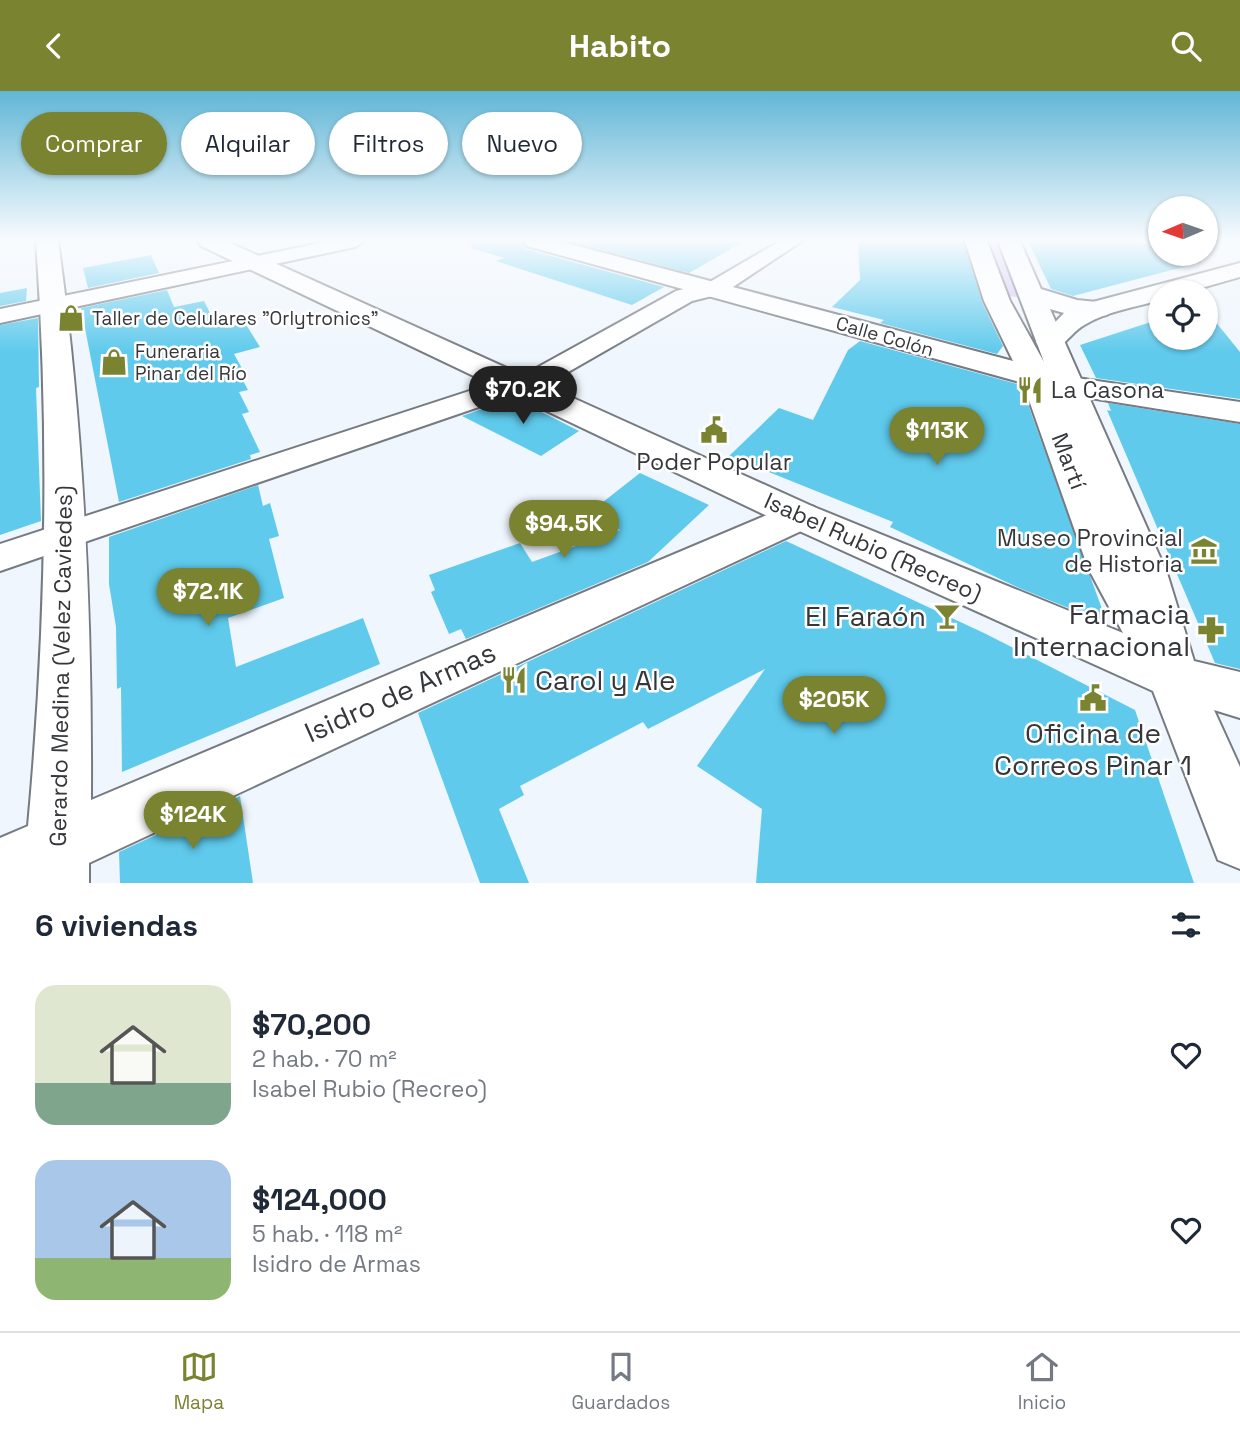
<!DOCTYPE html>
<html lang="es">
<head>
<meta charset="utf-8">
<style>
  body { margin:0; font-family:"Space Grotesk",sans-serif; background:#f6f6f7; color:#1f2937; height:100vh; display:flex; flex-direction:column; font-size:26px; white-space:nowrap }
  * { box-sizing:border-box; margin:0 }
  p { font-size:23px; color:#747a83 }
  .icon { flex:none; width:38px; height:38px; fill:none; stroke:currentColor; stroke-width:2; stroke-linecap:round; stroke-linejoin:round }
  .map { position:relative; height:792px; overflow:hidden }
  .sheet { display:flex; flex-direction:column; background:#fff; flex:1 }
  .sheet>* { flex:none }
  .top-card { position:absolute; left:21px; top:21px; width:700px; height:63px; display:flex; gap:14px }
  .needle { width:46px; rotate:268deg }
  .buttons { position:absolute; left:1148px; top:105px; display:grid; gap:14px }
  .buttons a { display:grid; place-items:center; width:70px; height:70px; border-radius:50%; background:#fff; box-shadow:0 2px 5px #0004; font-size:35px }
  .price { position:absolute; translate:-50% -60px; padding:0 16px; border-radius:24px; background:#7a8330; color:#fff; font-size:23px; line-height:46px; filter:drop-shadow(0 2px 4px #0008) }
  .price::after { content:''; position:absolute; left:50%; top:42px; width:21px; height:16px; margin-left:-10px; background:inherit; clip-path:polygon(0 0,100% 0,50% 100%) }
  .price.active { background:#222; color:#fff }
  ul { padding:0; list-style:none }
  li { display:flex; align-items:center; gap:21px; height:175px; padding:0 35px }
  li span { display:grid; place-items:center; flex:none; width:196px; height:140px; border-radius:21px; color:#555 }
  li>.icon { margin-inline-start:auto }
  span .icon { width:84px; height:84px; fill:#fffc; stroke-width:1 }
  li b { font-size:30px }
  h2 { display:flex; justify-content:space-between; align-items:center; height:84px; padding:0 35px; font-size:30px }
  .chip { padding:0 24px; border-radius:32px; background:#fff; box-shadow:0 2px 5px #0004; font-size:24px; line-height:63px }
  .chip.active { background:#7a8330; color:#fff }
  header { display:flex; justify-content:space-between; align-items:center; height:91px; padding:0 35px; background:#7a8330; color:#fff; font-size:32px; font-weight:700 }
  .menu { display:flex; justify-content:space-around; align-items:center; height:98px; border-top:2px solid #e0e1e3; background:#fff; font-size:19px; color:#747a83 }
  .menu a { display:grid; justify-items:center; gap:4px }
  .menu .active { color:#7a8330 }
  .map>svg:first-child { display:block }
  .green { fill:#d8c5f8 }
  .building { fill:#5fcaec }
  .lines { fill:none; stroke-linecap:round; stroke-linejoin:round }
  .minor-casing { stroke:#767b81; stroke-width:4 }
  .tertiary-casing { stroke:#767b81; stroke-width:4 }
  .secondary-casing { stroke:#767b81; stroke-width:4 }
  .primary-casing { stroke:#767b81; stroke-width:4 }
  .minor { fill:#fff; fill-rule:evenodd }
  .tertiary { fill:#fff; fill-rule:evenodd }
  .secondary { fill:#fff; fill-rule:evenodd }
  .primary { fill:#fff; fill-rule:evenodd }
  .labels { text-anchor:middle; stroke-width:5; stroke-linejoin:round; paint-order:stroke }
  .far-poi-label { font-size:19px; fill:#35373a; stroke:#fff; text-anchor:start }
  .far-street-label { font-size:19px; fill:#35373a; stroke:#fff }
  .poi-label { font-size:23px; fill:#35373a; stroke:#fff; text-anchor:start }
  .street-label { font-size:23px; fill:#35373a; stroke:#fff }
  .near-poi-label { font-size:28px; fill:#35373a; stroke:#fff; text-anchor:end }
  .near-street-label { font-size:28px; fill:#35373a; stroke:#fff }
</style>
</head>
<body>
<header><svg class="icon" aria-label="back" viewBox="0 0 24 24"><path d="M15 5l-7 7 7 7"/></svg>Habito<svg class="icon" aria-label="search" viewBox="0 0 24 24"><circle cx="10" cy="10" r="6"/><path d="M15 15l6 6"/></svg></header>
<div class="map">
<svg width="1240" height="792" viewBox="0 0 1240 792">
  <rect width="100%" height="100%" fill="#eff6fd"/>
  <path class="green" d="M986,150h13l24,57 -14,-2z"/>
  <path class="building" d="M472,150h49l5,8 138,38 -32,18 -136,-44 8,-3 -33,-10z
    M568,150h177l-56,32z
    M858,150h105l19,61 21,44 -6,8 -117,-31 4,-3 -52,-13 28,-27z
    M1028,150h110l22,7v6h18l24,8 -129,34 -22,-7z
    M151,164l8,18 -71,15 -5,-20z
    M27,197l-1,13 -26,5v-13z
    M167,199l7,17 30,-6 10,20 6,-2 5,9 20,-5 15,24 -26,7 10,18 -5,1 9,17 -9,2 10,20 -7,2 18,38 -10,3 1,4 -132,43 -38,-194z
    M1206,219l34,42v47l-144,-21 -16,-33 80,-26v19h46z
    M38,227l1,69 -3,1 5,133 -41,14v-210z
    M860,250l161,44 85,235 -15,-3 -72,-29 -129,-61 3,-5 -164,-66 50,-48 34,12 35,-70z
    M513,307h1l65,33 -38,25 -79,-40z
    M1108,312l132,21v245l-25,-6 -108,-253 4,1z
    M640,382l69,32 -61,57 -182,77 -5,-10 -12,5 -18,-42 4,-2 -6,-15 91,-32 12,19 88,-32 -31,-17z
    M258,394l5,21 7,-3 9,33 -10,3 15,59 -56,20 8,49 127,-49 17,46 -258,108 -1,-85 -4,2 -1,-62 -7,-43v-47z
    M786,450l198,92 151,77 59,173h-438l6,-74 -65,-43 68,-97 -117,60 -5,-7 -123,64 4,9 -25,14 30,74h-49l-62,-170z
    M240,705l13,87h-133l-1,-31z"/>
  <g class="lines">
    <defs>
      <path id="minor" d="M330,150h34l-9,6 -355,76v-14z
        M780,150h22l-78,52 -32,8 -143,82 -549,188v-27l531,-173 145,-80 32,-8z"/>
      <path id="tertiary" d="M36,150h22c26,186 34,371 33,559l695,-293 14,-4 14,4 6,9 -6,9 -725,338v20h-89v-45l28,-12c18,-195 22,-389 8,-585z
        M1070,286l170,25v20l-181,-29 -5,-7 5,-7z"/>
      <path id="secondary" d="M1240,172v14l-53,15h-27v8c-24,7 -52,11 -74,24 -19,10 -22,30 -46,24l-4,-6 28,-29 25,-10z"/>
      <path id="primary" d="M198,150h28l588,266 309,126 -35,-65 -65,-185 -496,-137 -3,-5h35l454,120 -29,-60 -19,-60h22l23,60 34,61 -46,-121h22l21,48 36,11 30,3 4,6 -4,6c-20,4 -38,0 -57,-6l117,264 27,88 46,11v46l-26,-8 26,57v102l-22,-9 -65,-169 -367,-166 -585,-279z"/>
    </defs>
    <use href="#minor" class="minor-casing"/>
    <use href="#tertiary" class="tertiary-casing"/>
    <use href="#secondary" class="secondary-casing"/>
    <use href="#primary" class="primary-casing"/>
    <use href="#minor" class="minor"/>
    <use href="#tertiary" class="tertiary"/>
    <use href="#secondary" class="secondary"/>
    <use href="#primary" class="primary"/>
  </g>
  <linearGradient id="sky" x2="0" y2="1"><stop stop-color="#61b6d6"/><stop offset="0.57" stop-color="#f8fbfe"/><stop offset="1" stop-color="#f8fbfe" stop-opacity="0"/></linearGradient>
  <rect width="1240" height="261" fill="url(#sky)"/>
  <defs>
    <symbol id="shop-bare" viewBox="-9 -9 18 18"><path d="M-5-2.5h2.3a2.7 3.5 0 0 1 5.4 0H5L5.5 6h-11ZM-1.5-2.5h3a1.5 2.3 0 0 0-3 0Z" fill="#7a8330" stroke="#fff" stroke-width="2.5" paint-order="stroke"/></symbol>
    <symbol id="restaurant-bare" viewBox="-9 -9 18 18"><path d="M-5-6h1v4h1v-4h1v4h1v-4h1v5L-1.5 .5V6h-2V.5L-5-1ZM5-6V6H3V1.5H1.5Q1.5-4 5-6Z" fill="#7a8330" stroke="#fff" stroke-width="2.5" paint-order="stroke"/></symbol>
    <symbol id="civic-bare" viewBox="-9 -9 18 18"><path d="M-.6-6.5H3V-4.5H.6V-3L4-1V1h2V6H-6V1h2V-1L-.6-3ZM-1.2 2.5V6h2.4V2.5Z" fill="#7a8330" stroke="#fff" stroke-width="2.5" paint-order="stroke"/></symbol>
    <symbol id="museum-bare" viewBox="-9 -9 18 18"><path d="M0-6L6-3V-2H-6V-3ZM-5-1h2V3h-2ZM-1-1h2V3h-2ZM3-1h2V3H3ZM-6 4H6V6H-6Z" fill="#7a8330" stroke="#fff" stroke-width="2.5" paint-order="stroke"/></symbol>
    <symbol id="bar-bare" viewBox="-9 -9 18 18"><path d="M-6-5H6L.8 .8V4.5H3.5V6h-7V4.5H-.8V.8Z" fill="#7a8330" stroke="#fff" stroke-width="2.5" paint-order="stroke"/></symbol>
    <symbol id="pharmacy-bare" viewBox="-9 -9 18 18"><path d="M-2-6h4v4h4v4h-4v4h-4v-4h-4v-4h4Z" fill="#7a8330" stroke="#fff" stroke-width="2.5" paint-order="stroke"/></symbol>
  </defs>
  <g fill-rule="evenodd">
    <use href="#shop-bare" x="52" y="208" width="38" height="38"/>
    <use href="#shop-bare" x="95" y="252" width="38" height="38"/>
    <use href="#restaurant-bare" x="1011" y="280" width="38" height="38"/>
    <use href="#civic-bare" x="695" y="320" width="38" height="38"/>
    <use href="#museum-bare" x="1185" y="441" width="38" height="38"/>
    <use href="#bar-bare" x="928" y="506" width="38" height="38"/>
    <use href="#pharmacy-bare" x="1192" y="520" width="38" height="38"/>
    <use href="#restaurant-bare" x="495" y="570" width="38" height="38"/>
    <use href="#civic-bare" x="1074" y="588" width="38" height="38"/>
  </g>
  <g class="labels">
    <g class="far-poi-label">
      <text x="92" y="234">Taller de Celulares "Orlytronics"</text>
      <text x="135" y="267">Funeraria<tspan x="135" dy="22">Pinar del Río</tspan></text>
    </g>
    <g class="far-street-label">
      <text transform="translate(885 245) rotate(16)" y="7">Calle Colón</text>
    </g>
    <g class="poi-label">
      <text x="1051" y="307">La Casona</text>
      <text x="714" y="379" text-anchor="middle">Poder Popular</text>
      <text x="1183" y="455" text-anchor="end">Museo Provincial<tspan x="1183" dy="26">de Historia</tspan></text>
    </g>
    <g class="street-label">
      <text transform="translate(1069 370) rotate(69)" y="8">Martí</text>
      <text transform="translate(873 456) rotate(24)" y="8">Isabel Rubio (Recreo)</text>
      <text transform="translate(61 575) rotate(-89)" y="8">Gerardo Medina (Velez Caviedes)</text>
    </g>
    <g class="near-poi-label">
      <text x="1190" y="533">Farmacia<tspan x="1190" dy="32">Internacional</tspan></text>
      <text x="926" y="535">El Faraón</text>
      <text x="535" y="599" text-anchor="start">Carol y Ale</text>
      <text x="1093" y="652" text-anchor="middle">Oficina de<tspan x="1093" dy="32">Correos Pinar 1</tspan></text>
    </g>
    <g class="near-street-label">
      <text transform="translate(400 601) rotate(-24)" y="10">Isidro de Armas</text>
    </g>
  </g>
</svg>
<div class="buttons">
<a><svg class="needle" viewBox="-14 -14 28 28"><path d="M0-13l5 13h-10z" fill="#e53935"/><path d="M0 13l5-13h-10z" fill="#747a83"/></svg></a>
<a><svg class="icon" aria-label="locate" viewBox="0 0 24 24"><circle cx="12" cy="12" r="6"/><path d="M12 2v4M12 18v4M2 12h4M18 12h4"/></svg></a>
</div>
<b class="price active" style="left:523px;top:335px">$70.2K</b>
<b class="price" style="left:937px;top:376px">$113K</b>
<b class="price" style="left:564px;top:469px">$94.5K</b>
<b class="price" style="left:208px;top:537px">$72.1K</b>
<b class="price" style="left:834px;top:645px">$205K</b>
<b class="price" style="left:193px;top:760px">$124K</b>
<div class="top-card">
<a class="chip active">Comprar</a>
<a class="chip">Alquilar</a>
<a class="chip">Filtros</a>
<a class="chip">Nuevo</a>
</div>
</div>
<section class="sheet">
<h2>6 viviendas<svg class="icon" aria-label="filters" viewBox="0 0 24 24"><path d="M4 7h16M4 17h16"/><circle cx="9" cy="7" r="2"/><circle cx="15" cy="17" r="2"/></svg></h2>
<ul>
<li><span style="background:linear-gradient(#dfe7d0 70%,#7fa58c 0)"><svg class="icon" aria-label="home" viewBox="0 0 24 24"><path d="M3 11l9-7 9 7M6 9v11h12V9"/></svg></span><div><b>$70,200</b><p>2 hab. · 70 m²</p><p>Isabel Rubio (Recreo)</p></div><svg class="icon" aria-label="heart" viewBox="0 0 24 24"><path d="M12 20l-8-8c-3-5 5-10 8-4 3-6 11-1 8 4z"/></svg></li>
<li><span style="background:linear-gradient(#a9c7e8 70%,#8fb573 0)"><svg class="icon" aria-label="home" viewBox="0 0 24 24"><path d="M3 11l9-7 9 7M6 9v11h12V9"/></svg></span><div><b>$124,000</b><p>5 hab. · 118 m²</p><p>Isidro de Armas</p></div><svg class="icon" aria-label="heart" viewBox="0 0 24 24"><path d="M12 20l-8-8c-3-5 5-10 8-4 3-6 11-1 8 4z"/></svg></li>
</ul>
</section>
<nav class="menu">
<a class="active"><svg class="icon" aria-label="map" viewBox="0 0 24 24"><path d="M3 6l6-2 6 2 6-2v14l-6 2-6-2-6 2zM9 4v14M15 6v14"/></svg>Mapa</a>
<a><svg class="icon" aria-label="saved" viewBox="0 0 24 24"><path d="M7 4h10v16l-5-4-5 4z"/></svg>Guardados</a>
<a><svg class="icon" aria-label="home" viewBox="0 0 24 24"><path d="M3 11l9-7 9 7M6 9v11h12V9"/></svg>Inicio</a>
</nav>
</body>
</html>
